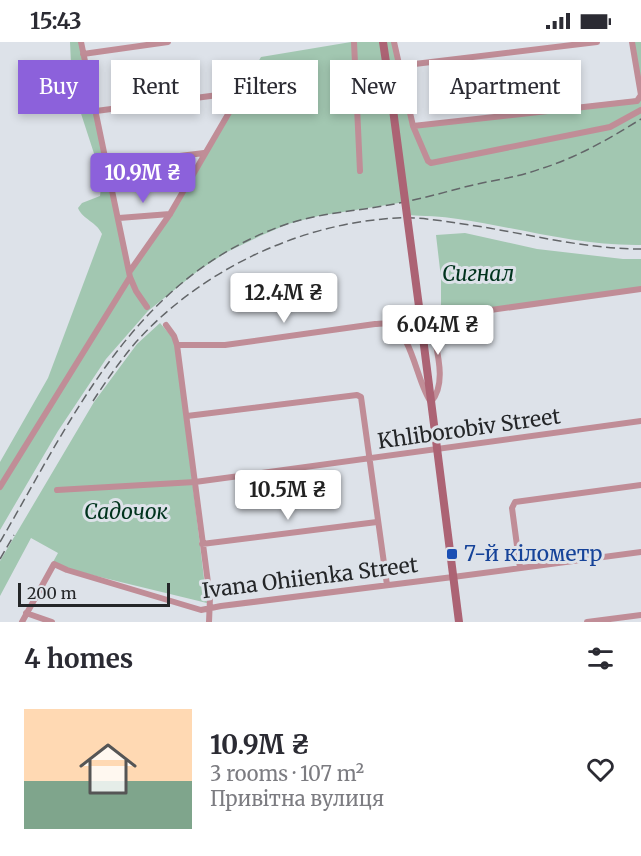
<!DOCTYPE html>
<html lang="en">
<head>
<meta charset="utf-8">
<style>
  body { margin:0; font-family:Merriweather,serif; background:#f2f2f3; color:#2b2b33; height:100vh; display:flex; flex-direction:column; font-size:22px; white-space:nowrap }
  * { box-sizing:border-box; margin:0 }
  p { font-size:20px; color:#7c7c81 }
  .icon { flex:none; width:33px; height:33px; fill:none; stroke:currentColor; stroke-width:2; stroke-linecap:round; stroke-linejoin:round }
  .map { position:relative; height:580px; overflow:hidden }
  .panel { display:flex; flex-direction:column; background:#fff; flex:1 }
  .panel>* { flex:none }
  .top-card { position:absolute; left:18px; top:18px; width:606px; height:54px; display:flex; gap:12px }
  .scale { position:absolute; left:18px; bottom:15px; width:152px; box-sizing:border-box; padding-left:6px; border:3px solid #242628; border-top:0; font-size:16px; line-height:21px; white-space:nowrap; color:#242628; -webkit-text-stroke:4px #dde2e9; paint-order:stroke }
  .price { position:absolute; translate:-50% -51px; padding:0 14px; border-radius:6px; background:#fff; color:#222; font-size:20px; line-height:39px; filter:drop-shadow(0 2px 3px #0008) }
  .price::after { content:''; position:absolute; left:50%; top:36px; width:18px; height:14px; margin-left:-9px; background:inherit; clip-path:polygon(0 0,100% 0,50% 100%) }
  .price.active { background:#8c61db; color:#fff }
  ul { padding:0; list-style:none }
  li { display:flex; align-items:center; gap:18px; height:150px; padding:0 24px }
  li span { display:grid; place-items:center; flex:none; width:168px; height:120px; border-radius:0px; color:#555 }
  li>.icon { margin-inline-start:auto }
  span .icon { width:72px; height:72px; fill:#fffc; stroke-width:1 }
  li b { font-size:26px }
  h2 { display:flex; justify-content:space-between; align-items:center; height:72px; padding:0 24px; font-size:26px }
  .tag { padding:0 21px; border-radius:0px; background:#fff; box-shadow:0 3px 9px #0003; font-size:21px; line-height:54px }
  .tag.active { background:#8c61db; color:#fff }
  .status { display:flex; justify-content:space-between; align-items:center; height:42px; padding:0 30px; background:#fff; direction:ltr }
  .status svg { height:16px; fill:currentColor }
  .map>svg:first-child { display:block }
  .green { fill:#a2c7b1 }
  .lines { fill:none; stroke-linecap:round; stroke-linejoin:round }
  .street { stroke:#c08d97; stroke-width:6 }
  .secondary { stroke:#ac6374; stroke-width:8 }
  .rail { stroke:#636669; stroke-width:1.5; stroke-dasharray:9 4.5; stroke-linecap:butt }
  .secondary-bridge { stroke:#ac6374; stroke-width:8 }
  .transit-dot { fill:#1a4fb4; stroke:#dde2e9; stroke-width:2 }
  .labels { text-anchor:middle; stroke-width:6; stroke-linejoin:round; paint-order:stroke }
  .park-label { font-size:21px; font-style:italic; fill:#00331d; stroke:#dde2e9 }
  .street-label { font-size:21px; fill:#242628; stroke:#dde2e9 }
  .transit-label { font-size:21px; fill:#164399; stroke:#dde2e9; text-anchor:start }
</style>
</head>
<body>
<div class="status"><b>15:43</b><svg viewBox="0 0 49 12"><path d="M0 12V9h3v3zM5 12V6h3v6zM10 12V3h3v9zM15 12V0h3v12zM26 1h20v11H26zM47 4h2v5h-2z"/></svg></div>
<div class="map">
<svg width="641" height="580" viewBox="0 0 641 580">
  <rect width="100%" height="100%" fill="#dde2e9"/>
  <path class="green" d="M70,0h11l49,228 40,-56 91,-157 90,-15h43l19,83 227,-27 -8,-56h9v203c-62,1 -122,-17 -183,-26 -17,-3 -34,-3 -51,-4l-2,-13 -87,14 -30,8 -28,12 -33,16 -28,18 -51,41 -42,48 -48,72 -58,99v-68l48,-84 54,-144c-6,-13 -19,-14 -24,-26l4,-5 18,-7 2,-18 -30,-92z
    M465,191l72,16 86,10h18v30l-200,28v-39l-5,-43z
    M160,281l12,14 4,10 31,256 -140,-34 -14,-7 5,-9 -27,-15 -31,58v-35l94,-159 43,-58z"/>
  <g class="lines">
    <path class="street" d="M81,0l49,235 6,14 11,16
      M354,0l6,129
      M394,0l19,84 15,35 3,2 179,-36 31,-17
      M83,12l85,-12
      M398,24l199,-24
      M96,69l145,-19
      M413,84l224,-25 4,-6 -9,-53
      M107,123l97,-12
      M119,176l51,-4
      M130,229l40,-57 71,-122
      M166,283l8,11 3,9 33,253 -1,24
      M177,303h48l150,-21c4,0 10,-1 14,0 23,7 28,60 42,78 16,-18 6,-50 2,-72l1,-6 7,-7 200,-28
      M187,374l170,-21 4,2 26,188
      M0,445l130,-210
      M57,448l138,-8 446,-61
      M202,502l175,-22
      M520,526l-8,-60 3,-6 126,-17
      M26,571l26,9
      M22,580l32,-58 13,6 134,40 20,-4 232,-29 188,-25
      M587,580l54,-7"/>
    <path class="secondary" d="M383,0l9,60
      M420,272l39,308"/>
    <path class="rail" d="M93,359c13,-20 27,-40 43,-59 65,-72 164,-119 261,-124 19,-1 41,2 59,5 62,8 123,26 185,26
      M0,500c75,-128 135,-266 287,-318 36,-12 75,-13 112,-21 28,-5 55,-14 83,-20 20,-4 39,-7 58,-14 36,-11 69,-30 101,-50
      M0,517l14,-24"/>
    <path class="secondary-bridge" d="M392,60l28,212"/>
  </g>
  <rect class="transit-dot" x="446" y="506" width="12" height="12" rx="3"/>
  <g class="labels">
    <g class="park-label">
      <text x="478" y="239">Сигнал</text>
      <text x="126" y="477">Садочок</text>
    </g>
    <g class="street-label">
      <text transform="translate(469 387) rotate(-8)" y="7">Khliborobiv Street</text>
      <text transform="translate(310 536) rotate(-7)" y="7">Ivana Ohiienka Street</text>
    </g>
    <g class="transit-label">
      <text x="464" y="519">7-й кілометр</text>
    </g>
  </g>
</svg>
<div class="scale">200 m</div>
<b class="price active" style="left:143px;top:162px">10.9M ₴</b>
<b class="price" style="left:284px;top:282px">12.4M ₴</b>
<b class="price" style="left:438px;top:314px">6.04M ₴</b>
<b class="price" style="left:288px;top:479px">10.5M ₴</b>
<div class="top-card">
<a class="tag active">Buy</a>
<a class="tag">Rent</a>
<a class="tag">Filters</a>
<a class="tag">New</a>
<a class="tag">Apartment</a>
</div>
</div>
<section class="panel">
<h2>4 homes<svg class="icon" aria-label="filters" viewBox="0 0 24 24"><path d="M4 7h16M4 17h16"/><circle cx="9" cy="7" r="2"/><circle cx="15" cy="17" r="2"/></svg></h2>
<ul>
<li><span style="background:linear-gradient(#ffd9b3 60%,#7fa58c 0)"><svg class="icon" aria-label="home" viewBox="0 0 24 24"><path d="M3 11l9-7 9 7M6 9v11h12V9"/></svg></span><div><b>10.9M ₴</b><p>3 rooms · 107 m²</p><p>Привітна вулиця</p></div><svg class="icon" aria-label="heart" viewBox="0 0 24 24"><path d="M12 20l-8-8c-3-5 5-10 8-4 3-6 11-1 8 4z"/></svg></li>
</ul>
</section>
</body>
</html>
